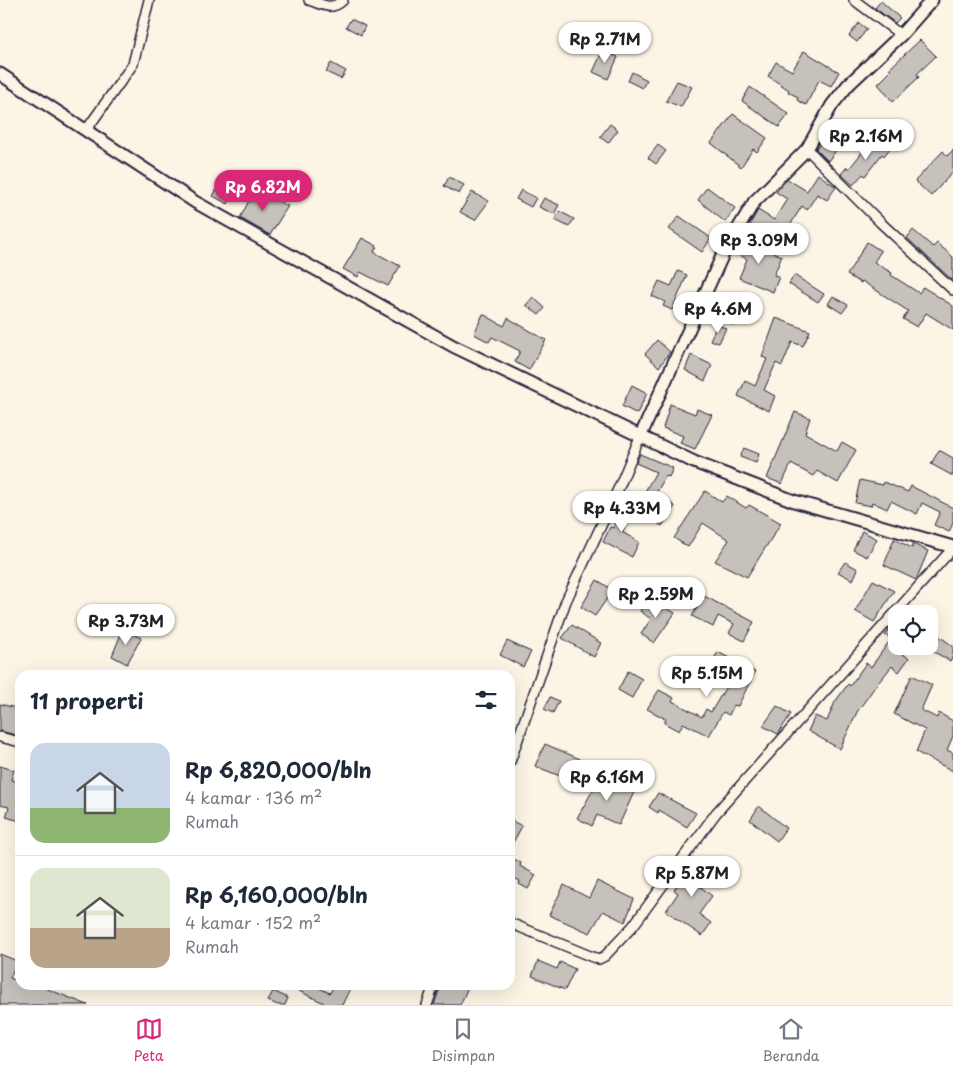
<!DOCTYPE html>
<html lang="id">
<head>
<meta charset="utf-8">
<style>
  body { margin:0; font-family:"Playpen Sans",sans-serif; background:#f2f2f3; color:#1f2937; height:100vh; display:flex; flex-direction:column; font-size:19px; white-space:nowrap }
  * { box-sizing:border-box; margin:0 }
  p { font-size:16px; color:#747a83 }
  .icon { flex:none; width:28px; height:28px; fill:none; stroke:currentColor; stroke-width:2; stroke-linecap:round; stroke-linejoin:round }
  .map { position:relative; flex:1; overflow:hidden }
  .panel { position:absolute; left:15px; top:670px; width:500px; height:320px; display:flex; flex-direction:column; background:#fff; border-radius:15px; box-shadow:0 5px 20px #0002 }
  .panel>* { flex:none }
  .buttons { position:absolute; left:888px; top:605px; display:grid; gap:10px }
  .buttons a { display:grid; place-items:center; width:50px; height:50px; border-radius:10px; background:#fff; box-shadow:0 5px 20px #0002; font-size:25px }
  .price { position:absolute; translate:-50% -42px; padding:0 11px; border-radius:18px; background:#fff; color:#222; font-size:16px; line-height:32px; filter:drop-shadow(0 1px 2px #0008) }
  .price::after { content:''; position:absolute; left:50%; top:30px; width:15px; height:11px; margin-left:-8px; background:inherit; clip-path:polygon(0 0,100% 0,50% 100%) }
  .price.selected { background:#db2777; color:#fff }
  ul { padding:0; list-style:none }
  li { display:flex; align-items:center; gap:15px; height:125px; padding:0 15px }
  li+li { border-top:1px solid #e0e1e3 }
  li span { display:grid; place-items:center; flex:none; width:140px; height:100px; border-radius:15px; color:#555 }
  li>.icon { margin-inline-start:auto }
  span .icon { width:60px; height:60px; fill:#fffc; stroke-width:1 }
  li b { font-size:21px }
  h2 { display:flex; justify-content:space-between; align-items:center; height:60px; padding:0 15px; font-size:21px }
  .dock { display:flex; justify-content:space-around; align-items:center; height:70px; border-top:1px solid #e0e1e3; background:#fff; font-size:14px; color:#747a83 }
  .dock a { display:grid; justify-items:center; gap:2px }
  .dock .selected { color:#db2777 }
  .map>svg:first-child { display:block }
  .building { fill:#c6c1bb; stroke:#22223b }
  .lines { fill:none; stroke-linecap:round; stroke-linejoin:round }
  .minor-casing { stroke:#22223b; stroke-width:12 }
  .tertiary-casing { stroke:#22223b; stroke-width:15 }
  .minor { stroke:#fcf5e5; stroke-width:9 }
  .tertiary { stroke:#fcf5e5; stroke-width:11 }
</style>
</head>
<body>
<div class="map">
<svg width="953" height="1005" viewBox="0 0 953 1005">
  <rect width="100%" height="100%" fill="#fcf5e5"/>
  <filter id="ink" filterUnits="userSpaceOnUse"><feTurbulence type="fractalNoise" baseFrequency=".02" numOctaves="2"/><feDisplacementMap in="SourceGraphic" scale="10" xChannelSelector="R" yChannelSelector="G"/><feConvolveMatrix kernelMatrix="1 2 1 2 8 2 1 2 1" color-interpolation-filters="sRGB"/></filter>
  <g filter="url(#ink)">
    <path class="building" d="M881,1l19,17 -5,5 -20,-15z
      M351,19l14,7 -4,9 -15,-8z
      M859,23l8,6 -10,13 -8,-6z
      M589,31l14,7 -4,9 -15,-8z
      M920,40l16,16 -19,18 2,3 -26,25 -15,-18 13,-13 -2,-2z
      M603,50l15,7 -10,22 -15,-7z
      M804,51l35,21 -8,14 -12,-6 -13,25 -9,-5 1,-3 -10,-5 1,-2 -21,-14 8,-14 16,9z
      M331,63l15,8 -5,8 -15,-7z
      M632,72l15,8 -5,8 -14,-7z
      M677,81l15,6 -11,20 -15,-6z
      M750,87l39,27 -10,13 -37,-26z
      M733,114l34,24 -10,14 -4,-3 -12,18 -30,-24z
      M610,124l8,6 -10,13 -8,-6z
      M828,134l13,10 -13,17 -12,-12z
      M878,137l12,11 -6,8 -2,-2 -17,22 -2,-2 -10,11 -12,-11 6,-7 2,2 18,-23 2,2z
      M658,145l8,6 -10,13 -8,-6z
      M953,150v22l-22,24 -16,-15 28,-30 4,5z
      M818,174l18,13 -9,13 -10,-6 -10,16 -5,-4 -23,37 -29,-19 8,-14 16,10 13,-21 -11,-7 11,-13 20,12z
      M224,177l14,7 -10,20 -15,-8z
      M449,177l15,8 -5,9 -15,-8z
      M707,187l28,21 -10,14 -27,-22z
      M255,189l33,17 -18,29 -30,-17z
      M521,190l15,8 -5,9 -15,-8z
      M472,192l17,9 -14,19 -15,-8z
      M544,198l15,7 -5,9 -15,-7z
      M559,211l15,8 -5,8 -14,-7z
      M679,216l32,22 -9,14 -33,-23z
      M913,230l20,17 4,-4 16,14v24l-46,-43z
      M362,238l15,8 -3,6 26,14 -12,20 -28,-14 -2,5 -15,-8z
      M741,238l41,18 -8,19 5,2 -6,15 -34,-14 8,-19 -13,-7z
      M867,242l14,9 -7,11 18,11 -1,2 28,18 4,-6 30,19v24l-27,-17 -9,14 -14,-8 5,-8 -46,-30 -1,2 -14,-8z
      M678,271l9,4 -15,35 -9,-4 2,-4 -13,-6 7,-15 12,5z
      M794,275l30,19 -6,8 -29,-18z
      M833,296l15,9 -6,8 -14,-9z
      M533,297l12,11 -6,7 -13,-10z
      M731,306l9,4 -7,15 -9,-4z
      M483,314l21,12 4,-8 38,22 -17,30 -14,-8 5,-11 -28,-14 -3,5 -15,-8z
      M776,318l34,13 -7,15 -11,-4 -10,24 -6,-3 -12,27 11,6 -6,15 -31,-15 7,-15 10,5 12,-27 -5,-2z
      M717,325l9,3 -7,15 -9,-3z
      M657,340l13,12 -11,15 -14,-13z
      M691,355l21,10 -7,16 -20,-11z
      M632,385l15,8 -10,21 -15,-8z
      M670,404l25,10 2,-5 15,6 -17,34 -15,-6 3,-7 -20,-8z
      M795,412l15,6 -5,15 32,18 5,-9 14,8 -18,33 -21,-12 -4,5 -22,-12 -9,20 -15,-6z
      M744,448l15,6 -3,9 -16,-6z
      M939,450l14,8v18l-22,-12z
      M640,454l33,14 -4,9 -3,-1 -14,24 -9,-5 13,-23 -20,-9z
      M860,480l23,5 1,-3 24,10 3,-6 42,22v15l-4,9 -15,-7 6,-13 -18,-9 -5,11 -26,-13 -4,8 -15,-7 -1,4 -16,-3z
      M705,491l17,11 5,-6 19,12 3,-3 32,18 -34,54 -32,-16 14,-21 -26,-17 -15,24 -14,-9z
      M664,499l11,7 -13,20 -11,-7z
      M628,501l9,5 -15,26 17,10 -7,15 -29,-15 7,-15 3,1z
      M862,531l15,8 -10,18 -14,-7z
      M894,539l18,9 1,-4 15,7 -12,29 -32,-15z
      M845,562l13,7 -5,11 -15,-8z
      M597,580l16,10 -18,26 -14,-9z
      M873,580l21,11 -20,31 -19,-11z
      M704,596l50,26 -10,19 -15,-8 5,-9 -16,-8 -5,11 -21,-11z
      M649,598l26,15 -21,30 -13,-9 10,-15 -11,-8z
      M896,621v25h10l-5,7 8,5 -10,14 -7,-6 -18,22 -17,24 -17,37 -32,-18 7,-15 12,5 8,-19 13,-18 2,2 16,-23 5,4 20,-28 -6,-4z
      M572,625l29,18 -7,14 -32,-19z
      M123,629l18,9 -14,26 -15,-8z
      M929,629l24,17v10l-3,5 -21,-12z
      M507,641l24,11 -8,15 -23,-12z
      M718,652l37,20 -17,34 -4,-1 -5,10 -6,-3 -14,24 -26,-13 -4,8 -15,-8 2,-4 -19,-10 12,-19 15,8 -2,3 30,16 4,-8 5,3 16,-27 -21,-12z
      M628,671l14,8 -10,19 -14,-8z
      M912,675l20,10 -11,25 16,8 2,-5 14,8v15l-6,14 6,3v18l-37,-19 9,-22 -31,-16z
      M550,697l9,4 -6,12 -9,-4z
      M0,704l20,5v27l-20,-5z
      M777,706l14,8 -13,20 -15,-8z
      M545,744l35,15 -10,21 -35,-14z
      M0,766l14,4 -3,10 9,2v39l-14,-4 3,-10 -9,-2z
      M602,774l33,16 -16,35 -22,-10 -5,11 -15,-8z
      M658,793l38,20 -9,14 -28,-17 -1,3 -9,-6z
      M759,806l27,22 -9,13 -27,-21z
      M510,820l12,6 -12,22z
      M510,857l11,6 -1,3 16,9 -8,14 -9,-5 1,-3 -10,-5z
      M694,858l18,12 -11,17 11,9 -13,18 12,9 -9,13 -36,-25 12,-18 -4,-3z
      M597,881l37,18 -9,23 -22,-11 -13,22 -41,-18 15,-30 25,13z
      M0,954l17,7 -7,17 10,4v3h26l-1,3 43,17h-88z
      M538,961l19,8 3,-7 15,7 -10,21 -33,-14z
      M302,985h10l18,8 4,-8h7l9,4 -8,16h-19l1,-2 -25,-12z
      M441,985h28l-9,20h-26z
      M273,991l15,7 -3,7h-7l-10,-4z"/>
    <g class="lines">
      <defs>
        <path id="minor" d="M309,0c14,5 23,11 34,0
          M854,0l47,35
          M87,129l46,-65 16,-64
          M807,149l74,74 72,67
          M0,737l20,5
          M510,762l56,-161 54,-116 20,-48
          M510,923l80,33 9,3 6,-3 28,-30 83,-113 237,-265
          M427,1005l7,-20"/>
        <path id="tertiary" d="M0,74l195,128 258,144 241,116 100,39 159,46
          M640,437l84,-185 30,-50 53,-53 25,-44 16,-20 53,-50 31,-35"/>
      </defs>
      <use href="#minor" class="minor-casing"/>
      <use href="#tertiary" class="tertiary-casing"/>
      <use href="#minor" class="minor"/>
      <use href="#tertiary" class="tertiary"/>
    </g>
  </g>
</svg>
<div class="buttons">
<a><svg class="icon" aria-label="locate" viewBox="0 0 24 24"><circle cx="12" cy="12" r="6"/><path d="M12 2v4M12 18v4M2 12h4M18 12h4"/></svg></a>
</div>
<b class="price" style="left:605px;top:64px">Rp 2.71M</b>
<b class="price" style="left:866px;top:161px">Rp 2.16M</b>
<b class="price selected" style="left:263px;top:212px">Rp 6.82M</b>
<b class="price" style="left:759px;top:265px">Rp 3.09M</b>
<b class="price" style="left:718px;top:334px">Rp 4.6M</b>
<b class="price" style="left:622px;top:533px">Rp 4.33M</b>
<b class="price" style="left:656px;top:619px">Rp 2.59M</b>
<b class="price" style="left:126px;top:646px">Rp 3.73M</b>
<b class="price" style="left:707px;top:698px">Rp 5.15M</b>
<b class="price" style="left:607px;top:802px">Rp 6.16M</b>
<b class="price" style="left:692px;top:898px">Rp 5.87M</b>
<section class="panel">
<h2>11 properti<svg class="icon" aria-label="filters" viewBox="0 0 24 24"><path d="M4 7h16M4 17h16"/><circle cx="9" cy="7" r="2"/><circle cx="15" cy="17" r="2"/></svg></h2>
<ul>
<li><span style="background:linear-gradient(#c9d6e8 65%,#8fb573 0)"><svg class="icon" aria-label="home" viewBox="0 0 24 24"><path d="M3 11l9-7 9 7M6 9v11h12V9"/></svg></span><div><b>Rp 6,820,000/bln</b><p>4 kamar · 136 m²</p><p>Rumah</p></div></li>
<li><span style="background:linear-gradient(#dfe7d0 60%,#b9a48a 0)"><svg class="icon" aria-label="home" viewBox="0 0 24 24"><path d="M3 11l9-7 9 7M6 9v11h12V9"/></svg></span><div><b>Rp 6,160,000/bln</b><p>4 kamar · 152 m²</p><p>Rumah</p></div></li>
</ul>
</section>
</div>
<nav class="dock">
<a class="selected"><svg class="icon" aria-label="map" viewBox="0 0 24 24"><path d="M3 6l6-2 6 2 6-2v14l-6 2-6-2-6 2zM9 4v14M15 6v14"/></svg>Peta</a>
<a><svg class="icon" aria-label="saved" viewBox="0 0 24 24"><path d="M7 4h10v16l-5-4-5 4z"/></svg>Disimpan</a>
<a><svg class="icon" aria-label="home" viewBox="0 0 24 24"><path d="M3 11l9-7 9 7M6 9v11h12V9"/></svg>Beranda</a>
</nav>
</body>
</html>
